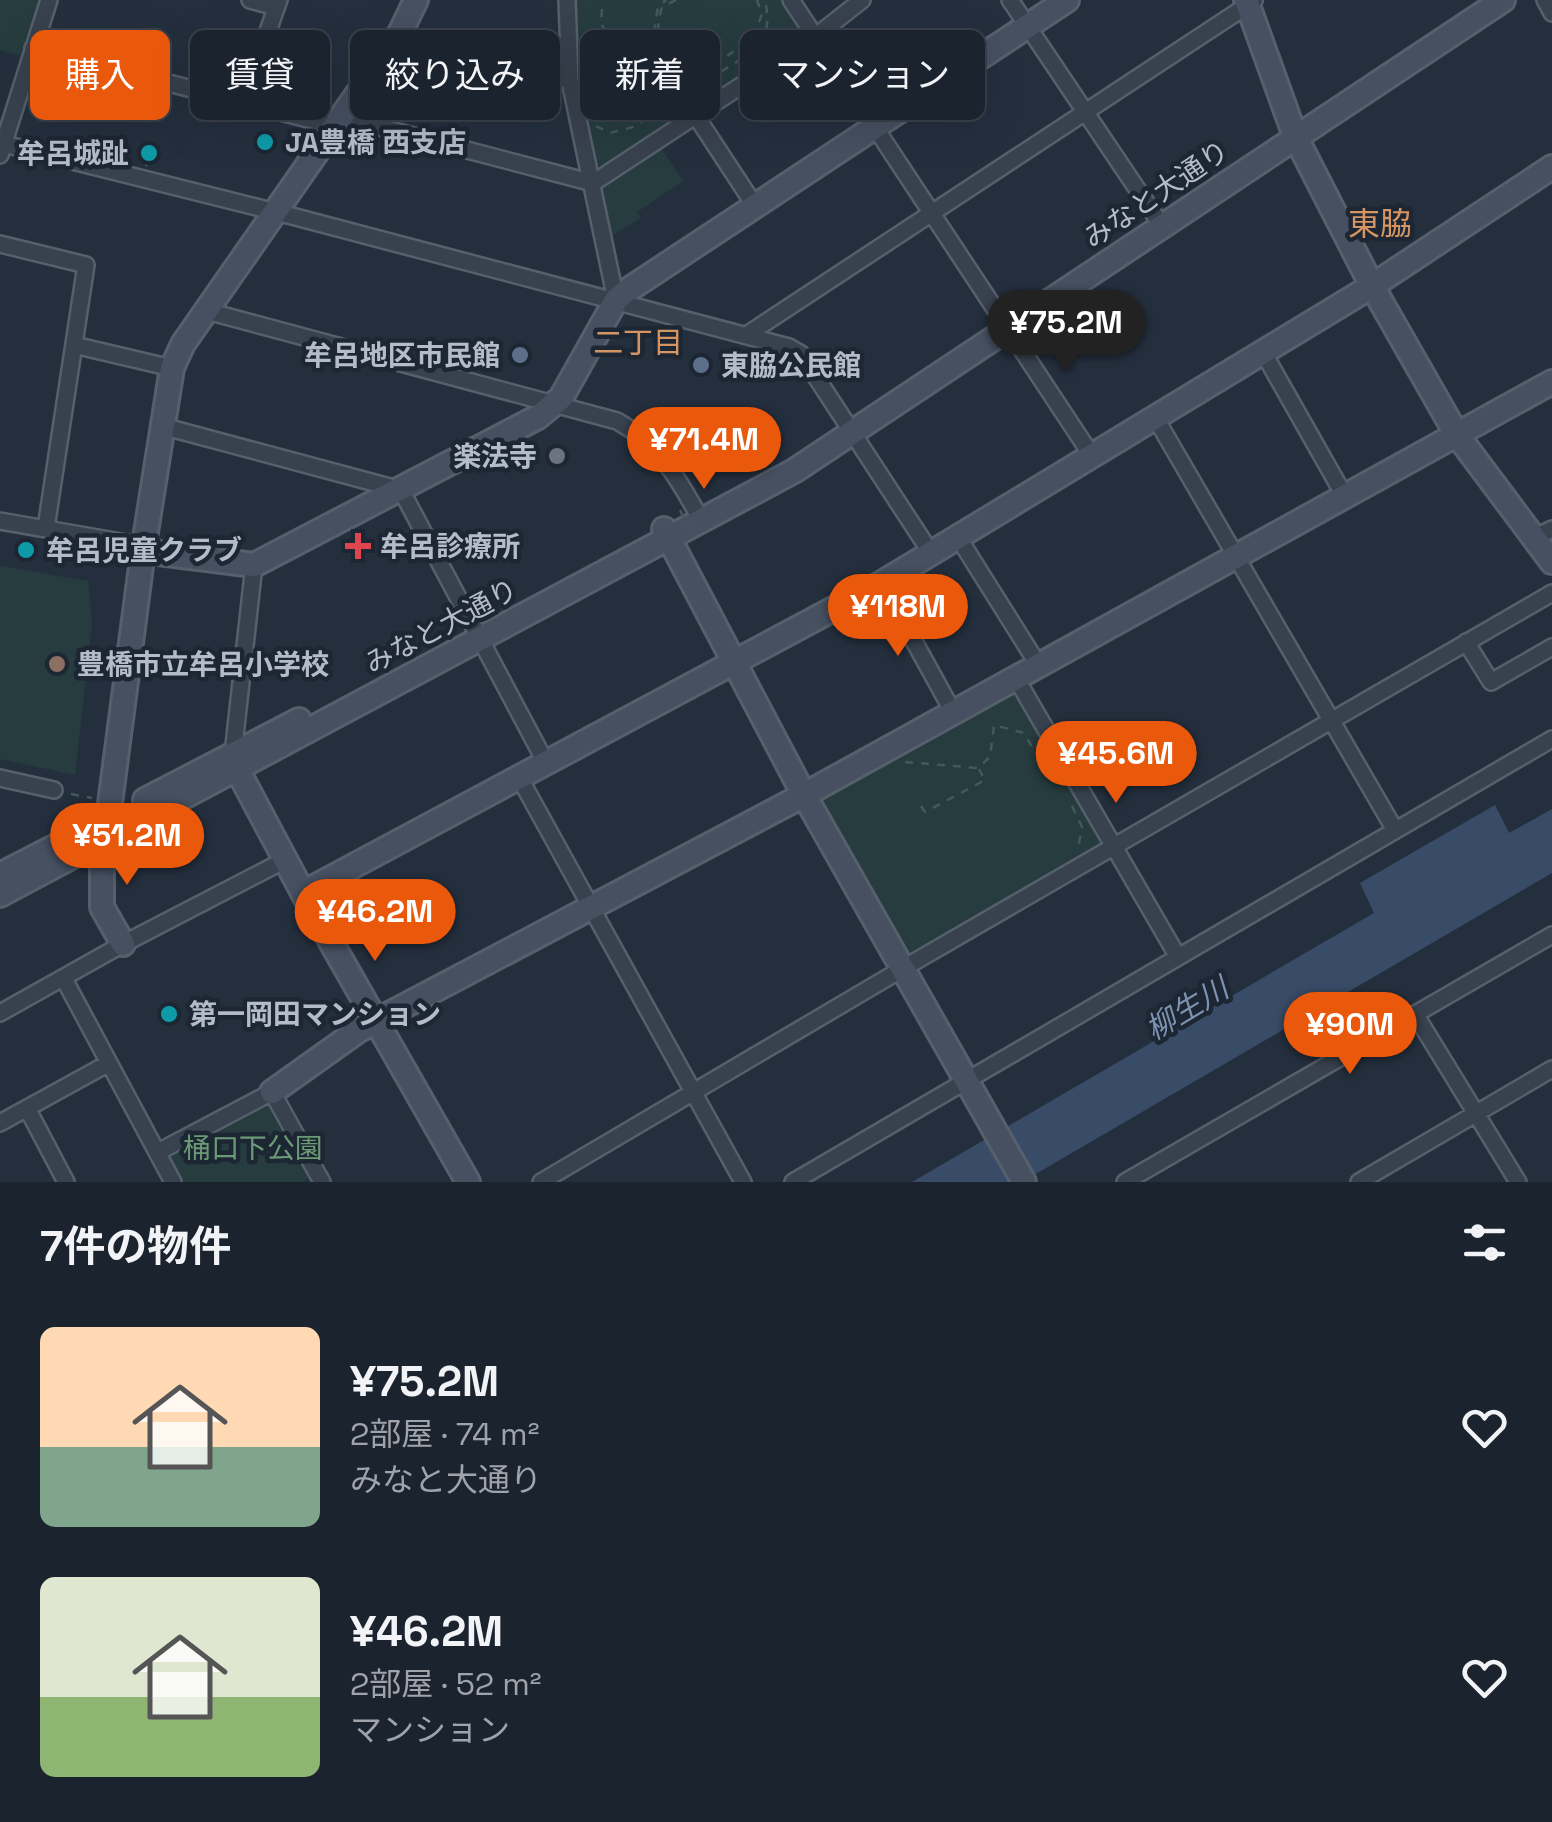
<!DOCTYPE html>
<html lang="ja">
<head>
<meta charset="utf-8">
<style>
  body { margin:0; font-family:"Space Grotesk","Noto Sans JP",sans-serif; background:#282f3a; color:#f1f3f6; height:100vh; display:flex; flex-direction:column; font-size:38px; white-space:nowrap }
  * { box-sizing:border-box; margin:0 }
  p { font-size:32px; color:#a0a4aa }
  .icon { flex:none; width:55px; height:55px; fill:none; stroke:currentColor; stroke-width:2; stroke-linecap:round; stroke-linejoin:round }
  .map { position:relative; height:1182px; overflow:hidden }
  .details { display:flex; flex-direction:column; background:#1b232e; flex:1 }
  .details>* { flex:none }
  .guide { position:absolute; left:30px; top:30px; width:1000px; height:90px; display:flex; gap:20px }
  .price { position:absolute; translate:-50% -85px; padding:0 22px; border-radius:35px; background:#ea580c; color:#fff; font-size:32px; line-height:65px; filter:drop-shadow(0 2px 5px #0008) }
  .price::after { content:''; position:absolute; left:50%; top:60px; width:30px; height:22px; margin-left:-15px; background:inherit; clip-path:polygon(0 0,100% 0,50% 100%) }
  .price.selected { background:#222; color:#fff }
  ul { padding:0; list-style:none }
  li { display:flex; align-items:center; gap:30px; height:250px; padding:0 40px }
  li span { display:grid; place-items:center; flex:none; width:280px; height:200px; border-radius:15px; color:#555 }
  li>.icon { margin-inline-start:auto }
  span .icon { width:120px; height:120px; fill:#fffc; stroke-width:1 }
  li b { font-size:42px }
  h2 { display:flex; justify-content:space-between; align-items:center; height:120px; padding:0 40px; font-size:42px }
  .pill { padding:0 35px; border-radius:15px; background:#1b232e; box-shadow:0 10px 40px #0002,0 0 0 2px #39404a; font-size:35px; line-height:90px }
  .pill.selected { background:#ea580c; color:#fff }
  .map>svg:first-child { display:block }
  .green { fill:#263c3f }
  .water { fill:#394c67 }
  .lines { fill:none; stroke-linecap:round; stroke-linejoin:round }
  .street-casing { stroke:#565f6c; stroke-width:20 }
  .secondary-casing { stroke:#565f6c; stroke-width:28 }
  .path { stroke:#44595c; stroke-width:2.5; stroke-dasharray:8 8; stroke-linecap:butt }
  .street { stroke:#38414e; stroke-width:15 }
  .secondary { stroke:#465061; stroke-width:22 }
  .path-bridge { stroke:#44595c; stroke-width:2.5; stroke-dasharray:8 8; stroke-linecap:butt }
  .culture-dot { fill:#0f9aa8; stroke:#1d2633; stroke-width:4 }
  .service-dot { fill:#5c6f8a; stroke:#1d2633; stroke-width:4 }
  .worship-dot { fill:#6b7280; stroke:#1d2633; stroke-width:4 }
  .health-dot { fill:#e0444e; stroke:#1d2633; stroke-width:4 }
  .education-dot { fill:#8d6e63; stroke:#1d2633; stroke-width:4 }
  .labels { text-anchor:middle; stroke-width:9; stroke-linejoin:round; paint-order:stroke }
  .poi-label { font-size:28px; font-weight:bold; fill:#b4bcc9; stroke:#1d2633; text-anchor:start }
  .street-label { font-size:28px; fill:#b4bcc9; stroke:#1d2633 }
  .park-label { font-size:28px; fill:#6b9a76; stroke:#1d2633 }
  .neighbourhood-label { font-size:30px; fill:#d59563; stroke:#1d2633 }
  .water-label { font-size:30px; font-style:italic; fill:#7c92b1; stroke:#1d2633 }
  .quarter-label { font-size:32px; fill:#d59563; stroke:#1d2633 }
</style>
</head>
<body>
<div class="map">
<svg width="1552" height="1182" viewBox="0 0 1552 1182">
  <rect width="100%" height="100%" fill="#242f3e"/>
  <path class="green" d="M0,0h43l-19,57 -24,-7z
    M572,0h209l21,30 -2,8 -198,128 -8,-3 -16,-72z
    M659,145l24,36 -46,31 4,6 -33,20 -8,-54z
    M0,566l88,15 4,41 -17,153 -75,-16z
    M1008,692l9,3 85,142 -3,11 -188,111 -9,-2 -82,-149 2,-12z
    M262,1103h8l40,73 -6,6h-127l-10,-27z"/>
  <path class="water" d="M1495,805l14,28 43,-24v64l-530,309h-110l462,-269 -14,-30z"/>
  <g class="lines">
    <defs>
      <path id="street" d="M250,0l26,7
        M567,0l3,81 46,219
        M791,0l301,456
        M1010,0l152,226
        M1545,0l7,13
        M400,33l170,48
        M33,48l302,78
        M243,102l36,-102
        M696,116l59,90
        M341,117l252,66 222,-146 47,-37
        M0,143l288,72 501,132 12,7 130,199
        M0,155l49,-155
        M0,244l86,21 -40,263
        M207,311l410,110c42,23 63,60 85,101
        M748,334l506,-333
        M74,345l98,23
        M1263,352l81,143
        M1155,417l240,413
        M162,426l239,64 145,273
        M0,521l144,25
        M958,537l81,129
        M1534,538l18,-9
        M882,583l71,129
        M1466,642l25,40 61,-35
        M1016,678l162,279
        M233,754l21,-189
        M519,777l224,405
        M0,778l54,12
        M64,979l109,203
        M0,1013l123,-69 162,-84
        M1415,1014l103,168
        M27,1108l39,74
        M0,1123l109,-60
        M158,1152l114,-60 50,90
        M541,1182l361,-213 650,-376
        M793,1182l759,-443
        M1125,1182l427,-247
        M1359,1182l193,-113"/>
      <path id="secondary" d="M1246,0l49,136 77,150 85,149 95,127
        M664,529l140,266 220,387
        M143,551l111,14 284,-148 23,-19 55,-98 9,-8 442,-292
        M238,771l65,122 165,289
        M145,800l154,-80
        M0,875l95,-49
        M303,893l579,-310 490,-297 180,-119
        M0,895l794,-424 709,-471
        M123,944l-21,-37v-42l41,-314 29,-183 11,-24 217,-311 16,-33
        M272,1092l87,-62 445,-235 748,-413"/>
    </defs>
    <use href="#street" class="street-casing"/>
    <use href="#secondary" class="secondary-casing"/>
    <path class="path" d="M676,0l-14,7c-11,38 1,51 20,82l71,-52 9,-23 -5,-14
      M602,9l-1,14 8,15
      M586,38c78,4 58,9 101,66
      M651,48l7,-41 8,-7
      M596,126l14,7 23,-6 121,-76c15,-15 15,-31 11,-51
      M146,166l4,-18
      M905,762l73,6 12,-11 4,-32 30,8 9,16h6
      M71,794l21,4
      M921,806l4,6 60,-32 -6,-11
      M1072,806l10,21 -4,22"/>
    <use href="#street" class="street"/>
    <use href="#secondary" class="secondary"/>
    <path class="path-bridge" d="M680,510l15,30"/>
  </g>
  <g class="culture-dot">
    <circle cx="265" cy="142" r="10"/>
    <circle cx="149" cy="153" r="10"/>
    <circle cx="26" cy="550" r="10"/>
    <circle cx="169" cy="1014" r="10"/>
  </g>
  <g class="service-dot">
    <circle cx="520" cy="355" r="10"/>
    <circle cx="701" cy="365" r="10"/>
  </g>
  <circle class="worship-dot" cx="557" cy="456" r="10"/>
  <path class="health-dot" d="M353 531h10v10h10v10h-10v10h-10v-10h-10v-10h10z"/>
  <circle class="education-dot" cx="57" cy="664" r="10"/>
  <g class="labels">
    <g class="poi-label">
      <text x="285" y="152">JA豊橋 西支店</text>
      <text x="129" y="163" text-anchor="end">牟呂城趾</text>
      <text x="500" y="365" text-anchor="end">牟呂地区市民館</text>
      <text x="721" y="375">東脇公民館</text>
      <text x="537" y="466" text-anchor="end">楽法寺</text>
      <text x="380" y="556">牟呂診療所</text>
      <text x="46" y="560">牟呂児童クラブ</text>
      <text x="77" y="674">豊橋市立牟呂小学校</text>
      <text x="189" y="1024">第一岡田マンション</text>
    </g>
    <g class="street-label">
      <text transform="translate(1156 194) rotate(-34)" y="10">みなと大通り</text>
      <text transform="translate(441 626) rotate(-28)" y="10">みなと大通り</text>
    </g>
    <g class="park-label">
      <text x="253" y="1158">桶口下公園</text>
    </g>
    <g class="neighbourhood-label">
      <text x="638" y="353">二丁目</text>
    </g>
    <g class="water-label">
      <text transform="translate(1187 1009) rotate(-31)" y="10">柳生川</text>
    </g>
    <g class="quarter-label">
      <text x="1380" y="235">東脇</text>
    </g>
  </g>
</svg>
<b class="price selected" style="left:1066px;top:375px">¥75.2M</b>
<b class="price" style="left:704px;top:492px">¥71.4M</b>
<b class="price" style="left:898px;top:659px">¥118M</b>
<b class="price" style="left:1116px;top:806px">¥45.6M</b>
<b class="price" style="left:127px;top:888px">¥51.2M</b>
<b class="price" style="left:375px;top:964px">¥46.2M</b>
<b class="price" style="left:1350px;top:1077px">¥90M</b>
<div class="guide">
<a class="pill selected">購入</a>
<a class="pill">賃貸</a>
<a class="pill">絞り込み</a>
<a class="pill">新着</a>
<a class="pill">マンション</a>
</div>
</div>
<section class="details">
<h2>7件の物件<svg class="icon" aria-label="filters" viewBox="0 0 24 24"><path d="M4 7h16M4 17h16"/><circle cx="9" cy="7" r="2"/><circle cx="15" cy="17" r="2"/></svg></h2>
<ul>
<li><span style="background:linear-gradient(#ffd9b3 60%,#7fa58c 0)"><svg class="icon" aria-label="home" viewBox="0 0 24 24"><path d="M3 11l9-7 9 7M6 9v11h12V9"/></svg></span><div><b>¥75.2M</b><p>2部屋 · 74 m²</p><p>みなと大通り</p></div><svg class="icon" aria-label="heart" viewBox="0 0 24 24"><path d="M12 20l-8-8c-3-5 5-10 8-4 3-6 11-1 8 4z"/></svg></li>
<li><span style="background:linear-gradient(#dfe7d0 60%,#8fb573 0)"><svg class="icon" aria-label="home" viewBox="0 0 24 24"><path d="M3 11l9-7 9 7M6 9v11h12V9"/></svg></span><div><b>¥46.2M</b><p>2部屋 · 52 m²</p><p>マンション</p></div><svg class="icon" aria-label="heart" viewBox="0 0 24 24"><path d="M12 20l-8-8c-3-5 5-10 8-4 3-6 11-1 8 4z"/></svg></li>
</ul>
</section>
</body>
</html>
